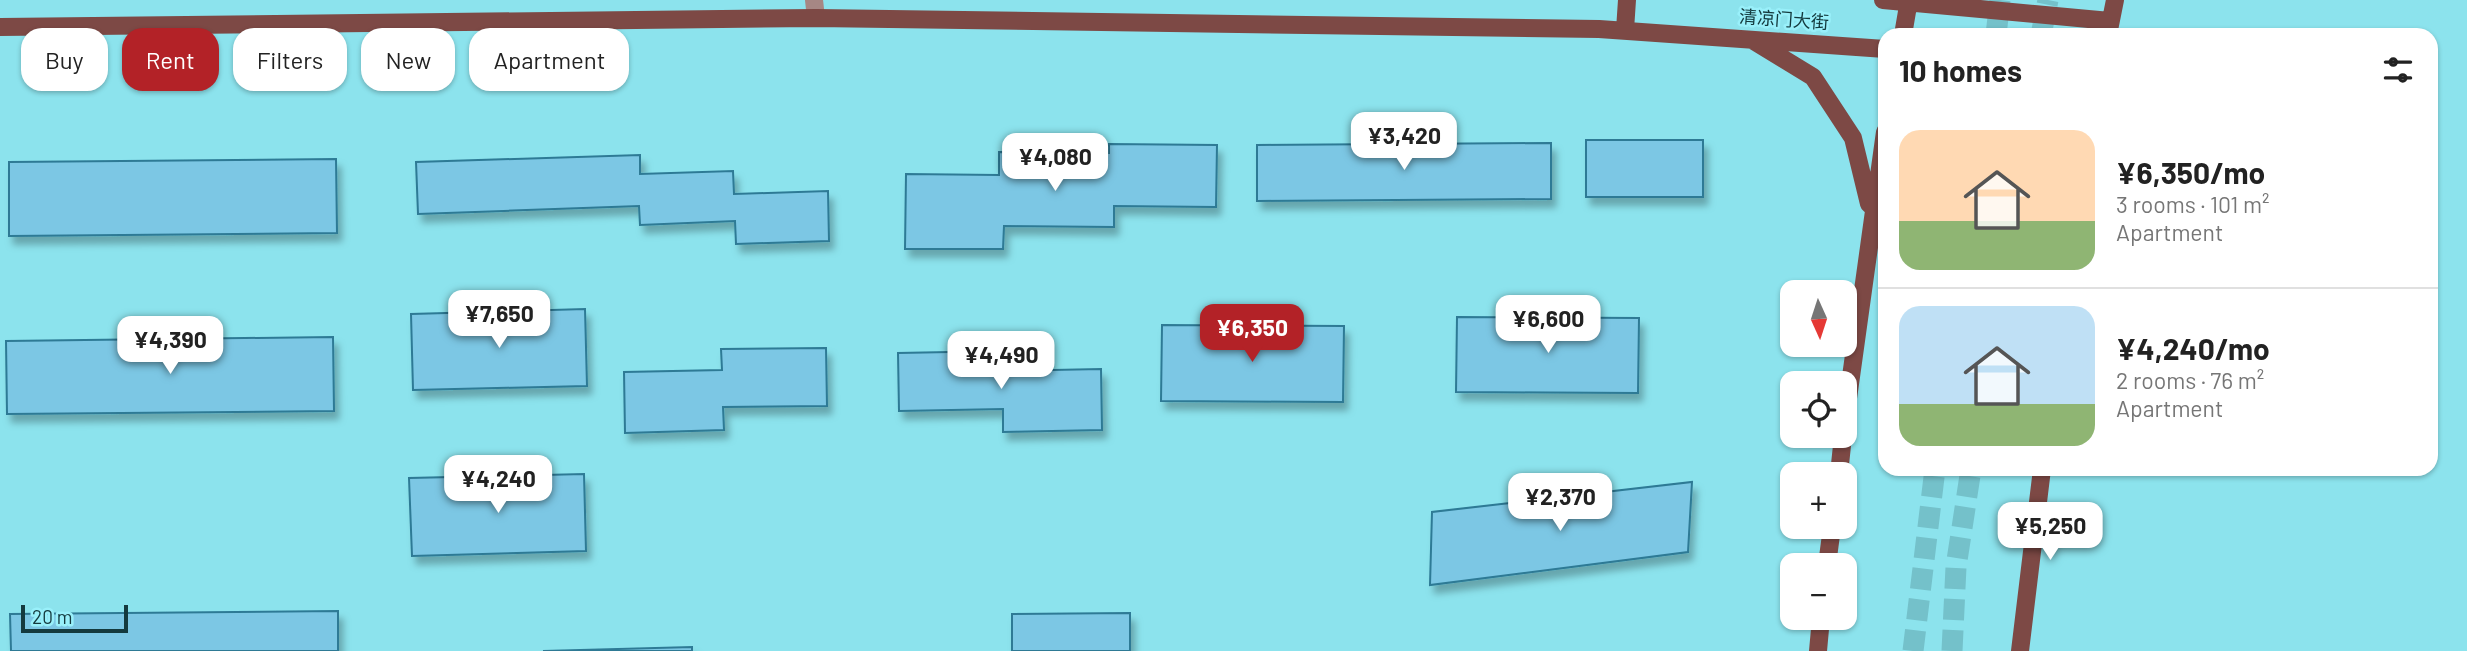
<!DOCTYPE html>
<html lang="en">
<head>
<meta charset="utf-8">
<style>
  body { margin:0; font-family:Barlow,"Noto Sans SC",sans-serif; background:#f2f2f2; color:#222; height:100vh; display:flex; flex-direction:column; font-size:26px; white-space:nowrap }
  * { box-sizing:border-box; margin:0 }
  p { font-size:23px; color:#767676 }
  .icon { flex:none; width:38px; height:38px; fill:none; stroke:currentColor; stroke-width:2; stroke-linecap:round; stroke-linejoin:round }
  .map { position:relative; flex:1; overflow:hidden }
  .panel { position:absolute; left:1878px; top:28px; width:560px; height:448px; display:flex; flex-direction:column; background:#fff; border-radius:21px; box-shadow:0 2px 5px #0004 }
  .panel>* { flex:none }
  .top-card { position:absolute; left:21px; top:28px; width:665px; height:63px; display:flex; gap:14px }
  .needle { width:46px; rotate:177deg }
  .buttons { position:absolute; left:1780px; top:280px; display:grid; gap:14px }
  .buttons a { display:grid; place-items:center; width:77px; height:77px; border-radius:14px; background:#fff; box-shadow:0 2px 5px #0004; font-size:35px }
  .scale { position:absolute; left:21px; bottom:18px; width:107px; box-sizing:border-box; padding-left:7px; border:4px solid #143a3e; border-top:0; font-size:19px; line-height:24px; white-space:nowrap; color:#143a3e; -webkit-text-stroke:5px #99f0fa; paint-order:stroke }
  .price { position:absolute; translate:-50% -60px; padding:0 16px; border-radius:14px; background:#fff; color:#222; font-size:23px; line-height:46px; filter:drop-shadow(0 2px 4px #0008) }
  .price::after { content:''; position:absolute; left:50%; top:42px; width:21px; height:16px; margin-left:-10px; background:inherit; clip-path:polygon(0 0,100% 0,50% 100%) }
  .price.active { background:#b32227; color:#fff }
  ul { padding:0; list-style:none }
  li { display:flex; align-items:center; gap:21px; height:175px; padding:0 21px }
  li+li { border-top:2px solid #e0e0e0 }
  li span { display:grid; place-items:center; flex:none; width:196px; height:140px; border-radius:21px; color:#555 }
  li>.icon { margin-inline-start:auto }
  span .icon { width:84px; height:84px; fill:#fffc; stroke-width:1 }
  li b { font-size:30px }
  h2 { display:flex; justify-content:space-between; align-items:center; height:84px; padding:0 21px; font-size:30px }
  .chip { padding:0 24px; border-radius:21px; background:#fff; box-shadow:0 2px 5px #0004; font-size:24px; line-height:63px }
  .chip.active { background:#b32227; color:#fff }
  .map>svg:first-child { display:block }
  .building { fill:#7cc7e4; stroke:#2d7a95; stroke-width:2; filter:url(#shadow) }
  .lines { fill:none; stroke-linecap:round; stroke-linejoin:round }
  .highway-tunnel { stroke:#74c1ca; stroke-width:21; stroke-dasharray:21 10; stroke-linecap:butt }
  .minor { stroke:#a68784; stroke-width:18 }
  .major { stroke:#7d4945; stroke-width:18 }
  .labels { text-anchor:middle; stroke-width:5; stroke-linejoin:round; paint-order:stroke }
  .street-label { font-size:18px; fill:#143a3e; stroke:#99f0fa }
</style>
</head>
<body>
<div class="map">
<svg width="2467" height="651" viewBox="0 0 2467 651">
  <defs>
    <filter id="shadow"><feDropShadow dx="4.5" dy="8" stdDeviation="3.5" flood-color="#0004"/></filter>
  </defs>
  <rect width="100%" height="100%" fill="#8ce3ed"/>
  <path class="building" d="M1586,140h117v57h-117z
    M1551,143v56l-294,2v-56z
    M1109,144l108,1 -1,62 -102,-1v21l-110,-1 -1,23h-98l1,-75 93,1v-23l110,1z
    M640,155v19l93,-3 1,23 94,-3 1,50 -93,3 -1,-23 -95,4 -1,-19 -221,8 -2,-52z
    M336,159l1,74 -328,3v-74z
    M585,309l2,77 -174,4 -2,-76z
    M1457,317l182,1 -1,75 -182,-1z
    M1162,325l182,1 -1,76 -182,-1z
    M333,337l1,74 -327,3 -1,-73z
    M826,348l1,58 -104,1 1,23 -99,3 -1,-61 98,-2 -1,-21z
    M1002,351l1,20 98,-2 1,61 -99,2v-23l-104,2 -1,-58z
    M584,474l2,77 -174,5 -3,-78z
    M1692,482l-4,70 -258,33 2,-73z
    M338,611v40h-327l-1,-37z
    M1130,613v38h-118v-37z
    M692,647v4h-149z"/>
  <g class="lines">
    <path class="highway-tunnel" d="M1996,35l4,-35
      M2041,35l7,-35
      M1913,651l22,-182
      M1952,651l4,-84 15,-98"/>
    <path class="minor" d="M814,0l2,18"/>
    <path class="major" d="M1883,0l227,21
      M0,27l816,-9 783,11 286,20
      M1625,30l2,-30
      M1903,35l6,-35
      M2108,35l7,-35
      M1754,41l59,36 40,61 16,66
      M1844,427l41,-295
      M1839,474l4,-38
      M1827,565l5,-38
      M1818,651l3,-33
      M2020,651l22,-182"/>
  </g>
  <g class="labels">
    <g class="street-label">
      <text transform="translate(1784 20) rotate(4)" y="6">清凉门大街</text>
    </g>
  </g>
</svg>
<div class="buttons">
<a><svg class="needle" viewBox="-14 -14 28 28"><path d="M0-13l5 13h-10z" fill="#e53935"/><path d="M0 13l5-13h-10z" fill="#767676"/></svg></a>
<a><svg class="icon" aria-label="locate" viewBox="0 0 24 24"><circle cx="12" cy="12" r="6"/><path d="M12 2v4M12 18v4M2 12h4M18 12h4"/></svg></a>
<a>+</a>
<a>−</a>
</div>
<div class="scale">20 m</div>
<b class="price" style="left:1404px;top:172px">¥3,420</b>
<b class="price" style="left:1055px;top:193px">¥4,080</b>
<b class="price" style="left:499px;top:350px">¥7,650</b>
<b class="price" style="left:1548px;top:355px">¥6,600</b>
<b class="price active" style="left:1252px;top:364px">¥6,350</b>
<b class="price" style="left:170px;top:376px">¥4,390</b>
<b class="price" style="left:1001px;top:391px">¥4,490</b>
<b class="price" style="left:498px;top:515px">¥4,240</b>
<b class="price" style="left:1560px;top:533px">¥2,370</b>
<b class="price" style="left:2050px;top:562px">¥5,250</b>
<div class="top-card">
<a class="chip">Buy</a>
<a class="chip active">Rent</a>
<a class="chip">Filters</a>
<a class="chip">New</a>
<a class="chip">Apartment</a>
</div>
<section class="panel">
<h2>10 homes<svg class="icon" aria-label="filters" viewBox="0 0 24 24"><path d="M4 7h16M4 17h16"/><circle cx="9" cy="7" r="2"/><circle cx="15" cy="17" r="2"/></svg></h2>
<ul>
<li><span style="background:linear-gradient(#ffd9b3 65%,#8fb573 0)"><svg class="icon" aria-label="home" viewBox="0 0 24 24"><path d="M3 11l9-7 9 7M6 9v11h12V9"/></svg></span><div><b>¥6,350/mo</b><p>3 rooms · 101 m²</p><p>Apartment</p></div></li>
<li><span style="background:linear-gradient(#bfe0f5 70%,#8fb573 0)"><svg class="icon" aria-label="home" viewBox="0 0 24 24"><path d="M3 11l9-7 9 7M6 9v11h12V9"/></svg></span><div><b>¥4,240/mo</b><p>2 rooms · 76 m²</p><p>Apartment</p></div></li>
</ul>
</section>
</div>
</body>
</html>
